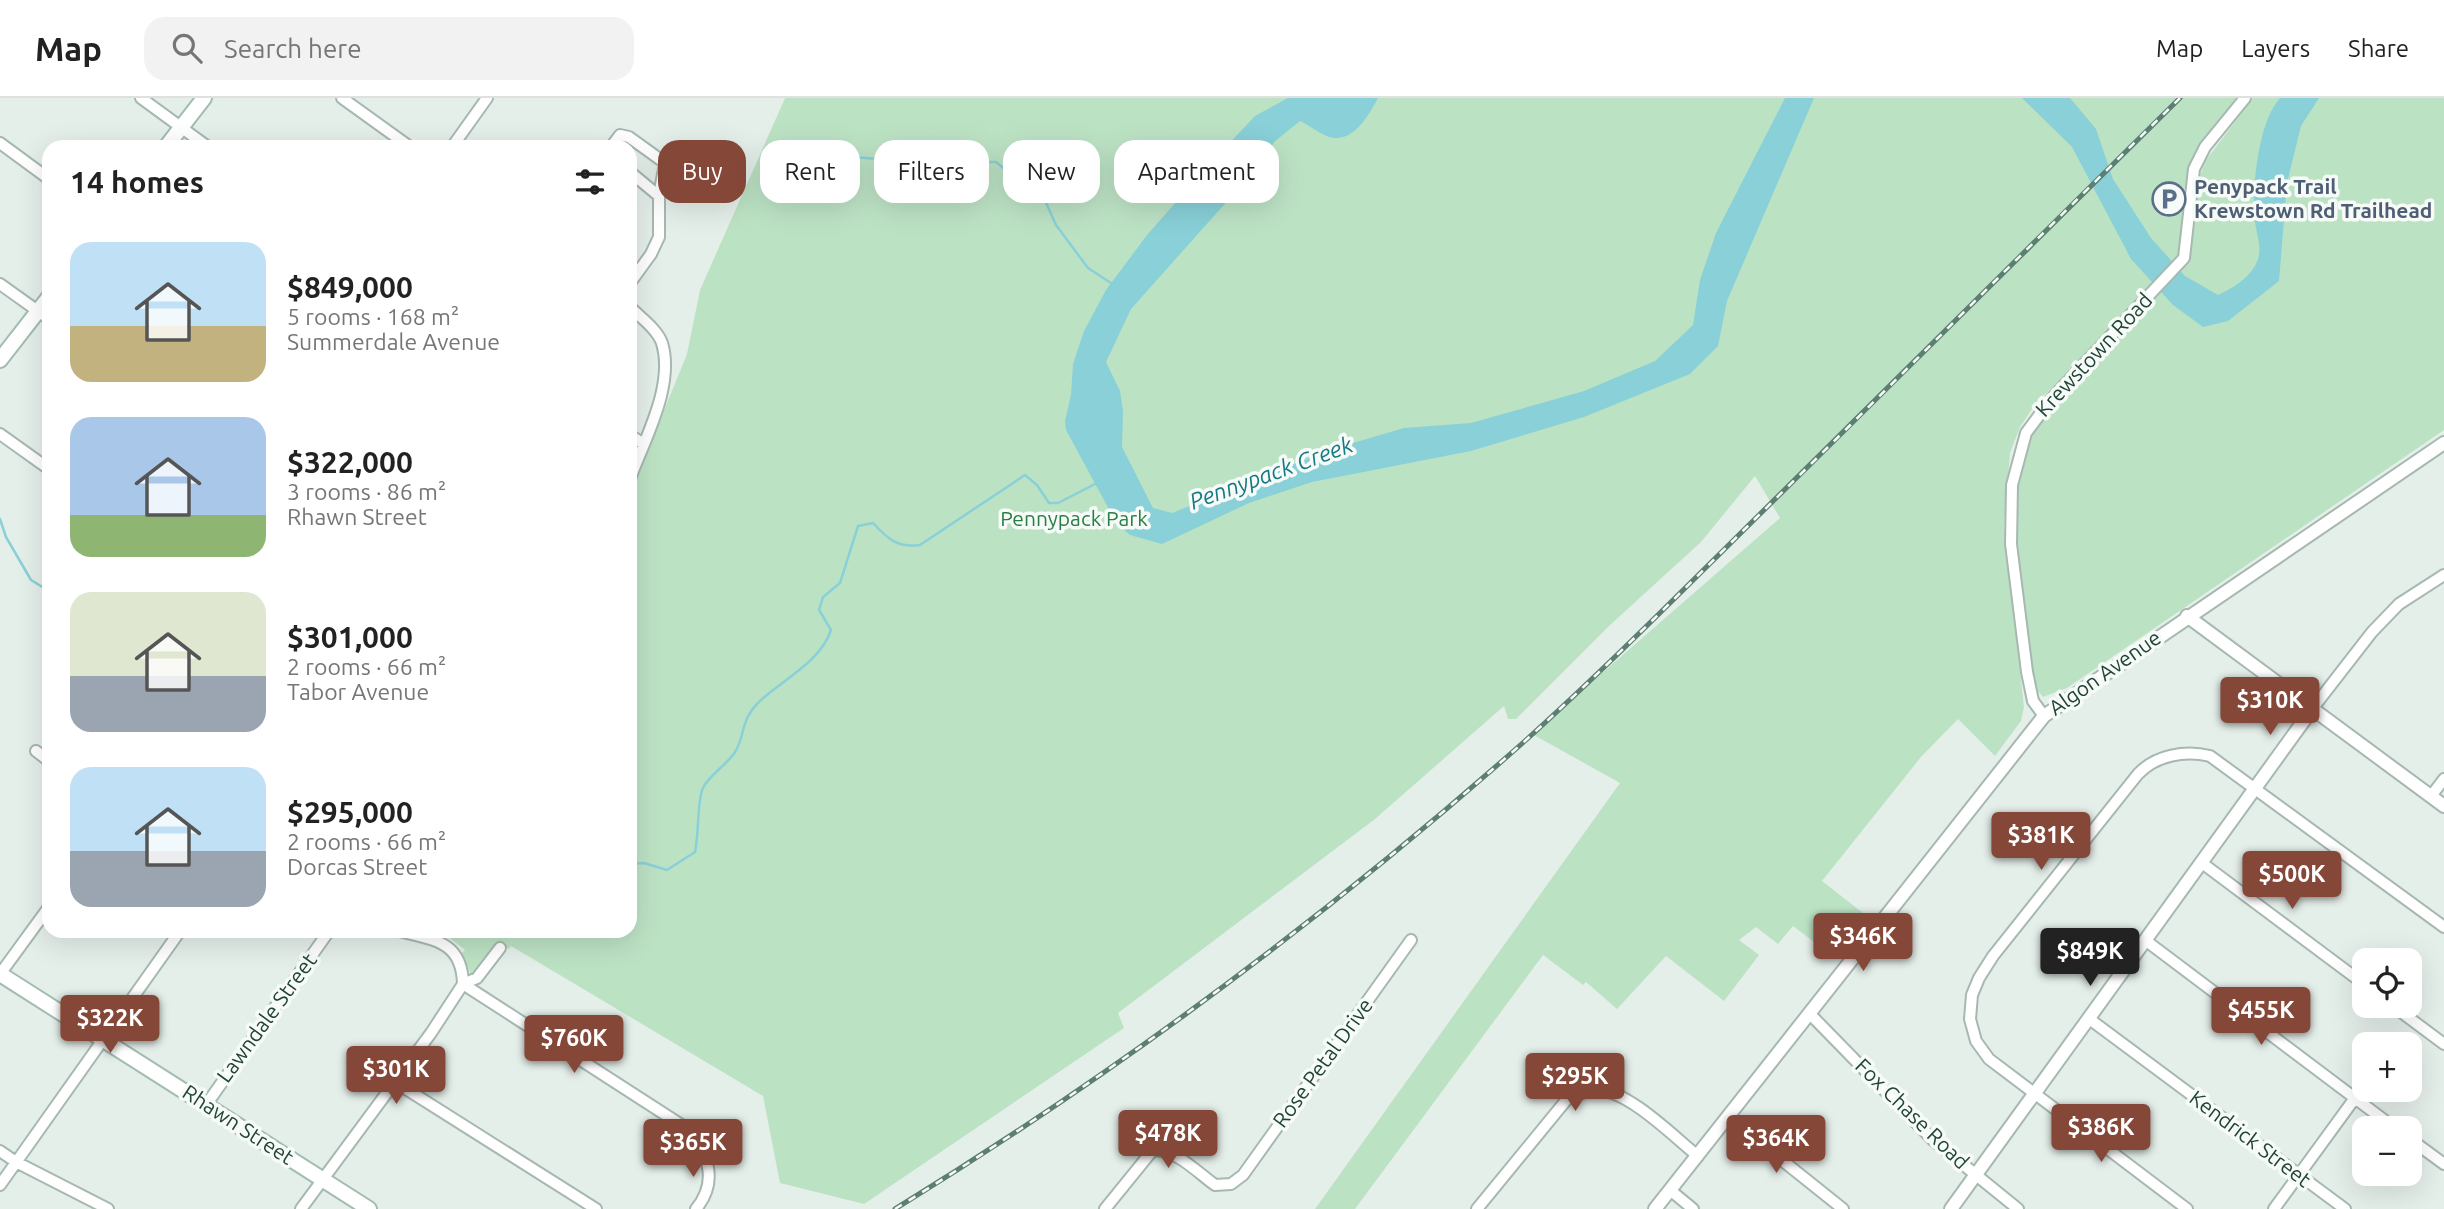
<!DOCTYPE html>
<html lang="en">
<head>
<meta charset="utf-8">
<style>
  body { margin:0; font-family:Ubuntu,sans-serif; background:#f2f2f2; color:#222; height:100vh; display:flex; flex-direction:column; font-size:26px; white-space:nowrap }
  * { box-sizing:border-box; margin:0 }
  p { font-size:23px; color:#767676 }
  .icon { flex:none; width:38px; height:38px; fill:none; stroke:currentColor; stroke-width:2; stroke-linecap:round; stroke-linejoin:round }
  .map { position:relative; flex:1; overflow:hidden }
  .drawer { position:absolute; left:42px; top:42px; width:595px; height:798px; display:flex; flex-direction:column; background:#fff; border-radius:21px; box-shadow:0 7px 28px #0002 }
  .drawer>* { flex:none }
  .banner { position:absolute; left:658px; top:42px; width:665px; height:63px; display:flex; gap:14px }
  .tools { position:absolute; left:2352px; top:850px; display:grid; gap:14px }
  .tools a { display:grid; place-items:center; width:70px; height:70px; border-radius:14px; background:#fff; box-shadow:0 7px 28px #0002; font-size:35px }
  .price { position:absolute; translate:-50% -60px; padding:0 16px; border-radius:7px; background:#854738; color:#fff; font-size:23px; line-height:46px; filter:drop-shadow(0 2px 4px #0008) }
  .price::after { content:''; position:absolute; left:50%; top:42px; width:21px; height:16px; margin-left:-10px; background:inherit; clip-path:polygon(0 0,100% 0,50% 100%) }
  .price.active { background:#222; color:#fff }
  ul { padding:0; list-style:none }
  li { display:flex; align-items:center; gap:21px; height:175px; padding:0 28px }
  li span { display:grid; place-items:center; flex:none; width:196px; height:140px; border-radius:21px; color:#555 }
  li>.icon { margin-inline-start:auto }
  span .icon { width:84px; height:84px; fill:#fffc; stroke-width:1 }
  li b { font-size:30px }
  h2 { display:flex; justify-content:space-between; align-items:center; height:84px; padding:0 28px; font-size:30px }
  .pill { padding:0 24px; border-radius:21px; background:#fff; box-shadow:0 7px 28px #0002; font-size:24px; line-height:63px }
  .pill.active { background:#854738; color:#fff }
  header { display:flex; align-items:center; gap:42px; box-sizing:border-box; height:98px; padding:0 35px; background:#fff; border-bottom:2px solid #e0e0e0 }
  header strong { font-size:33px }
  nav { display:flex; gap:38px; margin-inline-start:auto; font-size:24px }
  .search { width:490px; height:63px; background:#f2f2f2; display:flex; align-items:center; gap:18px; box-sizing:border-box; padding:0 24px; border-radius:21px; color:#767676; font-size:26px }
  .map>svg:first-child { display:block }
  .green { fill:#bce2c4 }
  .water { fill:#89d0d8 }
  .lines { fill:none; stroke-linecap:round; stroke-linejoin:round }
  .stream { stroke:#89d0d8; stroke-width:2.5 }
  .minor-casing { stroke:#a7b8b1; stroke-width:14 }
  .tertiary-casing { stroke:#a7b8b1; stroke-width:16 }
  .secondary-casing { stroke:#a2bcb1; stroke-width:18 }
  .minor { stroke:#fff; stroke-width:10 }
  .tertiary { stroke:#fff; stroke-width:12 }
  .secondary { stroke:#fff; stroke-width:14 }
  .rail-casing { stroke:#5d7e73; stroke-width:5 }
  .rail { stroke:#f6fbf8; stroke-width:2.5; stroke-dasharray:8; stroke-linecap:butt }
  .labels { text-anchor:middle; stroke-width:7; stroke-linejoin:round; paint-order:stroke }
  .service-label { font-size:21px; font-weight:bold; fill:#4e5e75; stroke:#f6fbf8; text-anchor:start }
  .street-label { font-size:21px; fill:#224338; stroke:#f6fbf8 }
  .park-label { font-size:21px; fill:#287e44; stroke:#f6fbf8 }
  .water-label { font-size:23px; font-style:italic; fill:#167985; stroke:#f6fbf8 }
</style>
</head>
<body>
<header>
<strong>Map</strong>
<div class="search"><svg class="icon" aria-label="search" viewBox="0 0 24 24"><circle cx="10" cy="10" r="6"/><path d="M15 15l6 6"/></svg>Search here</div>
<nav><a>Map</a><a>Layers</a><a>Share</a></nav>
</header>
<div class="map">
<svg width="2444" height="1111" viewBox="0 0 2444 1111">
  <rect width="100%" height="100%" fill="#e5efea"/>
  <path class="green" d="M785,0h1452c-36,44 -58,69 -54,128l11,3 4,-48 8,-21 47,-62h191v332l-377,258 -24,9 -5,-6 -5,-19c-10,-73 -36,-186 7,-252 17,-25 45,-42 60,-68l3,2 31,-31 -11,-11 -29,34 -58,57 -16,24 -10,26 -6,74 20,180 -3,14 -26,35 -37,-37 -37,38 -99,124 41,32 -33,41 -37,-28 -15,18 -22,-17 -17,13 20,15 -35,46 -58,-45 -49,53 -31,-27 -3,3 -40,-30 -188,254h-40l305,-426 -88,-49 248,-216 -25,-42 -54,66 -92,84 -93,93h-8l-4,-13 -129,113 -257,194 6,15 -260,176 -84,-21 -17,-87 -252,-150 -2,3 -11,-6 -23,31 -4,1 -10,-21 4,-4 -24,-19h189v-437l57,-140 13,-64z"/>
  <path class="water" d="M1288,0h90c-9,17 -25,46 -49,39 -9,-3 -20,-12 -29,-16l-26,21 -10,18 -133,149 -25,53 14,29 3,20 -1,36 31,61 19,5 157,-63 75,-22 67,-5 113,-32 71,-30 38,-36 7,-45 16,-47 69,-135h29l-87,203 -9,45 -28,28 -106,43 -113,34 -159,31 -63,21 -87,41 -32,-9 -13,-11 -51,-94 -1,-9 6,-26 2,-31 11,-33 22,-41 41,-55 57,-65 51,-54z
    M2022,0h48l26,31 17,50 38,59 34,38 33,19c17,-8 37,-20 41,-40 2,-13 -5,-30 -5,-43 -1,-31 5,-91 26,-114h39l-18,28 -14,57 -8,98 -51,40 -25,6 -30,-22 -42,-46 -59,-112z"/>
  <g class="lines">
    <path class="stream" d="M829,51l11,7 38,3 30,-7 15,7h12l22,16 29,-13h10l18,15 12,1 13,9 17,38 32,43 26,17
      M0,421l6,18 25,43 18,11
      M630,766l14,-1 23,7 28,-18c4,-17 2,-52 8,-64 6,-13 24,-23 32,-36 11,-17 4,-32 26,-52 23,-21 60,-39 70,-70l-12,-20 4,-13 17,-14 18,-57 15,-3c15,16 24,25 47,22l105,-70 12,10 12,18h9l39,-20"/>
    <defs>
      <path id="minor" d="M141,0l67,49
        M342,0l68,49
        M0,45l49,36
        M452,49l35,-49
        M611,49l9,-12 9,2 36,26 -6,33v41l-8,17 -21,29
        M630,74l29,24
        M0,186l49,35
        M630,209c10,10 27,22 32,36 13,43 -18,97 -32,136
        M0,336l49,35
        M630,337l12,8
        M2313,610l59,-76 27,-28 45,-29
        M2044,618l-11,-15 -6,-29 -16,-128 1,-59 14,-52 26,-35 132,-140 10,-89 11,-22 40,-49
        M36,653l13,10
        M2431,698l13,-17
        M2202,765l162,121
        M399,833c35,9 63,10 64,53
        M2145,842l251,189
        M0,876l49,-67
        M463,886l223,144c22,24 33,53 10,81
        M463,886l14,-6 23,-30
        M2393,908l51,38
        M1810,916l123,126 85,69
        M2088,920l257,191
        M395,984l201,127
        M206,1007l123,-174
        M1728,1019l115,92
        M2410,1041l34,25
        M0,1053l16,11 92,47
        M0,1087l180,-254
        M1670,1092l23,19
        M301,1111l130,-176 32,-49
        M1105,1111l47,-58c22,-4 46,22 63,34l16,-1 12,-9 168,-235
        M1477,1111l91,-111c10,-4 20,-8 31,-8 31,2 75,47 99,66
        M2187,1111l-198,-150 -13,-18 -6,-22 2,-24 7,-17 14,-22 145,-182c18,-19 47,-24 72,-18l234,171
        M2274,1111l81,-111"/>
      <path id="tertiary" d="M2187,518l257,190
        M1655,1111l389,-493 400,-273
        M1951,1111l362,-501"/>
      <path id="secondary" d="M166,49l38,-49
        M0,262l49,-63
        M0,876l369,235"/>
    </defs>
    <use href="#minor" class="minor-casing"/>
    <use href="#tertiary" class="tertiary-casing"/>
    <use href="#secondary" class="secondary-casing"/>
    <use href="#minor" class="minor"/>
    <use href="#tertiary" class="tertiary"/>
    <use href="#secondary" class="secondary"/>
    <defs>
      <path id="rail" d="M895,1111c223,-137 435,-295 631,-469 81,-73 157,-150 234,-226 141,-138 279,-278 420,-416"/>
    </defs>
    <use href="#rail" class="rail-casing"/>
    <use href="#rail" class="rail"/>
  </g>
  <defs>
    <symbol id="parking-ring" viewBox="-11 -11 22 22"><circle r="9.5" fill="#f6fbf8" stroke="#5c6f8a" stroke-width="1.5"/><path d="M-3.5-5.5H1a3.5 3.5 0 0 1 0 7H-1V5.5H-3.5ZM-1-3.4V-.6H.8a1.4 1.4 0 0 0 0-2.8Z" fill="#5c6f8a"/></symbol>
  </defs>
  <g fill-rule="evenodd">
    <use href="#parking-ring" x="2150" y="82" width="38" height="38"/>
  </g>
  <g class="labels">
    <g class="service-label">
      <text x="2194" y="96">Penypack Trail<tspan x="2194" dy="24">Krewstown Rd Trailhead</tspan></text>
    </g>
    <g class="street-label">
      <text transform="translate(2094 257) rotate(-47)" y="7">Krewstown Road</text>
      <text transform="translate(2105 575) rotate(-35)" y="7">Algon Avenue</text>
      <text transform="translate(267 920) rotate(-54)" y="7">Lawndale Street</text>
      <text transform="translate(1323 965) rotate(-54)" y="7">Rose Petal Drive</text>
      <text transform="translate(1912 1016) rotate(44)" y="7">Fox Chase Road</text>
      <text transform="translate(238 1027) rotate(33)" y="7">Rhawn Street</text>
      <text transform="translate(2250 1041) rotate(37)" y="7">Kendrick Street</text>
    </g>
    <g class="park-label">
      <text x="1074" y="428">Pennypack Park</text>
    </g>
    <g class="water-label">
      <text transform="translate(1271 375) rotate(-20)" y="8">Pennypack Creek</text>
    </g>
  </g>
</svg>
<div class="tools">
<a><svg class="icon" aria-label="locate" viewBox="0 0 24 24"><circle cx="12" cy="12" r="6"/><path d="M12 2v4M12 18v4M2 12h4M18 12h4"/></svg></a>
<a>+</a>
<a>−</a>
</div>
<b class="price" style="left:2270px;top:639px">$310K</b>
<b class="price" style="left:2041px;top:774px">$381K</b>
<b class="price" style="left:2292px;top:813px">$500K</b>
<b class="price" style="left:1863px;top:875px">$346K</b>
<b class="price active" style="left:2090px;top:890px">$849K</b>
<b class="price" style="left:2261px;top:949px">$455K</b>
<b class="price" style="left:110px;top:957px">$322K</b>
<b class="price" style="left:574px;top:977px">$760K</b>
<b class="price" style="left:396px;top:1008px">$301K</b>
<b class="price" style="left:1575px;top:1015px">$295K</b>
<b class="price" style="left:2101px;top:1066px">$386K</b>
<b class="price" style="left:1168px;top:1072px">$478K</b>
<b class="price" style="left:1776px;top:1077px">$364K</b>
<b class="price" style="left:693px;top:1081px">$365K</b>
<div class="banner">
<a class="pill active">Buy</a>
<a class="pill">Rent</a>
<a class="pill">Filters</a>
<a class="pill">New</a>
<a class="pill">Apartment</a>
</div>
<section class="drawer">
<h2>14 homes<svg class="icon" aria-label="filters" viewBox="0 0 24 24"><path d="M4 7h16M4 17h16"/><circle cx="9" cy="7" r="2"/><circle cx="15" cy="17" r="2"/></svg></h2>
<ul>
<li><span style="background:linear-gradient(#bfe0f5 60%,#c2b280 0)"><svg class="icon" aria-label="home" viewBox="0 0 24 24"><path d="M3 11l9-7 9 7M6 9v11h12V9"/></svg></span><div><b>$849,000</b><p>5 rooms · 168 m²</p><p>Summerdale Avenue</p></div></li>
<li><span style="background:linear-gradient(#a9c7e8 70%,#8fb573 0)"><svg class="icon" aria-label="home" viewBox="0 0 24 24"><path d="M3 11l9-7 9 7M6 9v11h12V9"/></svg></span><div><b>$322,000</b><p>3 rooms · 86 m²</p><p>Rhawn Street</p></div></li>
<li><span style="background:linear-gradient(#dfe7d0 60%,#9aa5b1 0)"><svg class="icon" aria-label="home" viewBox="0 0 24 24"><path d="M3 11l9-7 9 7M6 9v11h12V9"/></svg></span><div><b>$301,000</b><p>2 rooms · 66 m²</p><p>Tabor Avenue</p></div></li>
<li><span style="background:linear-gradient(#bfe0f5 60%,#9aa5b1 0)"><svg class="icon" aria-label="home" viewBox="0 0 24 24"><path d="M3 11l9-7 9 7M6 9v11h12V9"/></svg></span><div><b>$295,000</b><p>2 rooms · 66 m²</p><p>Dorcas Street</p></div></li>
</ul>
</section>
</div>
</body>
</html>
